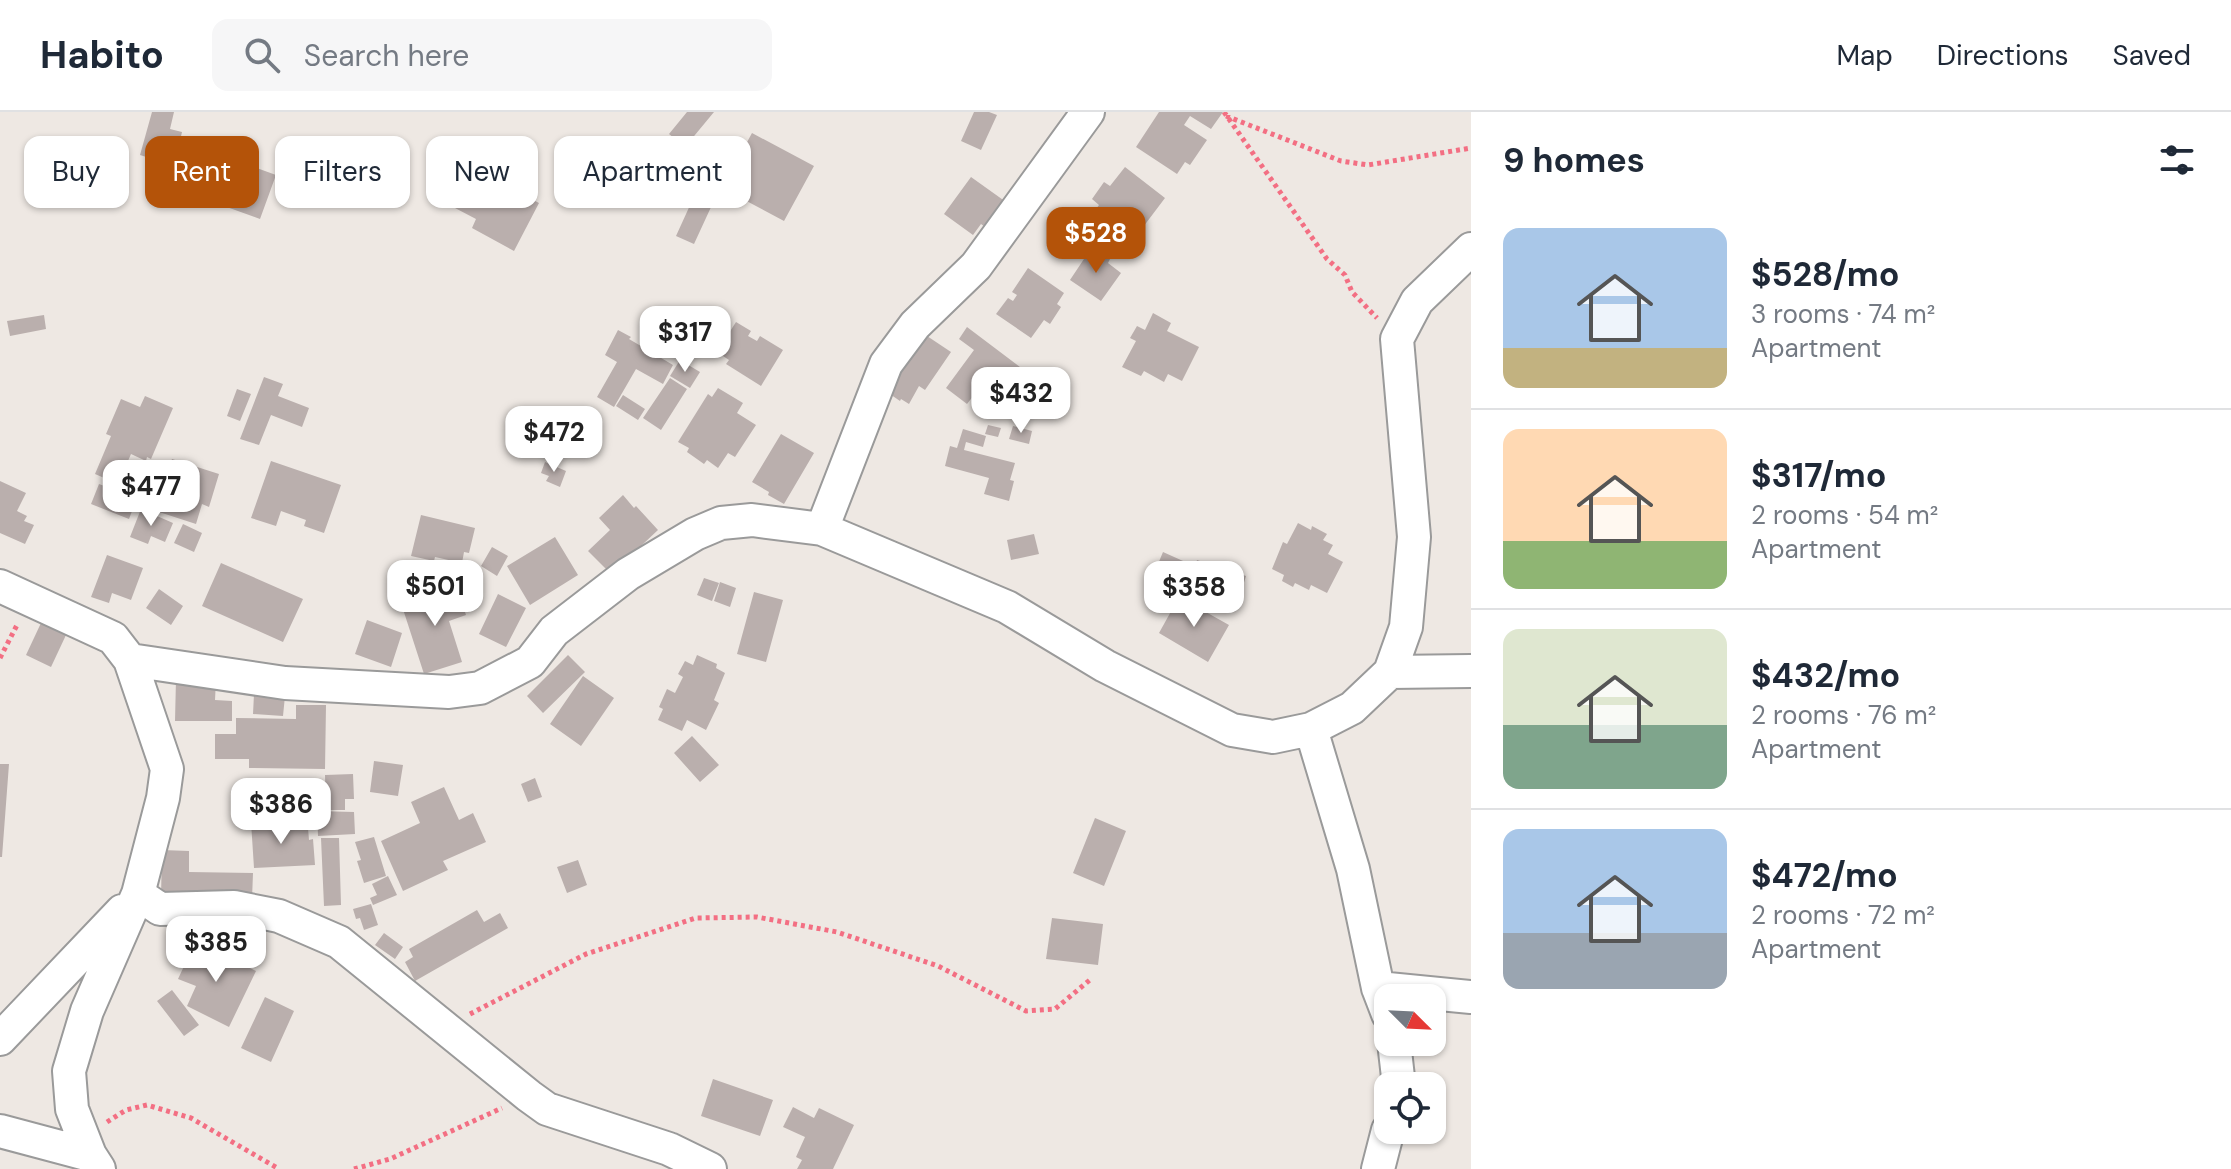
<!DOCTYPE html>
<html lang="en">
<head>
<meta charset="utf-8">
<style>
  body { margin:0; font-family:"DM Sans",sans-serif; background:#f6f6f7; color:#1f2937; height:100vh; display:flex; flex-direction:column; font-size:30px; white-space:nowrap }
  * { box-sizing:border-box; margin:0 }
  p { font-size:26px; color:#747a83 }
  .icon { flex:none; width:44px; height:44px; fill:none; stroke:currentColor; stroke-width:2; stroke-linecap:round; stroke-linejoin:round }
  .map { position:relative; flex:1; overflow:hidden }
  .details { display:flex; flex-direction:column; background:#fff; width:760px }
  .details>* { flex:none }
  .guide { position:absolute; left:24px; top:24px; width:760px; height:72px; display:flex; gap:16px }
  .needle { width:52px; rotate:114deg }
  .fabs { position:absolute; left:1374px; top:872px; display:grid; gap:16px }
  .fabs a { display:grid; place-items:center; width:72px; height:72px; border-radius:16px; background:#fff; box-shadow:0 2px 6px #0004; font-size:40px }
  .price { position:absolute; translate:-50% -68px; padding:0 18px; border-radius:16px; background:#fff; color:#222; font-size:26px; line-height:52px; filter:drop-shadow(0 2px 4px #0008) }
  .price::after { content:''; position:absolute; left:50%; top:48px; width:24px; height:18px; margin-left:-12px; background:inherit; clip-path:polygon(0 0,100% 0,50% 100%) }
  .price.current { background:#b45309; color:#fff }
  ul { padding:0; list-style:none }
  li { display:flex; align-items:center; gap:24px; height:200px; padding:0 32px }
  li+li { border-top:2px solid #e0e1e3 }
  li span { display:grid; place-items:center; flex:none; width:224px; height:160px; border-radius:16px; color:#555 }
  li>.icon { margin-inline-start:auto }
  span .icon { width:96px; height:96px; fill:#fffc; stroke-width:1 }
  li b { font-size:34px }
  h2 { display:flex; justify-content:space-between; align-items:center; height:96px; padding:0 32px; font-size:34px }
  .chip { padding:0 28px; border-radius:16px; background:#fff; box-shadow:0 2px 6px #0004; font-size:28px; line-height:72px }
  .chip.current { background:#b45309; color:#fff }
  header { display:flex; align-items:center; gap:48px; box-sizing:border-box; height:112px; padding:0 40px; background:#fff; border-bottom:2px solid #e0e1e3 }
  header strong { font-size:38px }
  nav { display:flex; gap:44px; margin-inline-start:auto; font-size:28px }
  .search { width:560px; height:72px; background:#f6f6f7; display:flex; align-items:center; gap:20px; box-sizing:border-box; padding:0 28px; border-radius:16px; color:#747a83; font-size:30px }
  main { display:flex; flex:1; min-height:0 }
  .map>svg:first-child { display:block }
  .building { fill:#baafad }
  .lines { fill:none; stroke-linecap:round; stroke-linejoin:round }
  .street-casing { stroke:#9a9a9a; stroke-width:36 }
  .path { stroke:#f36f83; stroke-width:5; stroke-dasharray:4 4; stroke-linecap:butt }
  .street { stroke:#fff; stroke-width:32 }
</style>
</head>
<body>
<header>
<strong>Habito</strong>
<div class="search"><svg class="icon" aria-label="search" viewBox="0 0 24 24"><circle cx="10" cy="10" r="6"/><path d="M15 15l6 6"/></svg>Search here</div>
<nav><a>Map</a><a>Directions</a><a>Saved</a></nav>
</header>
<main>
<div class="map">
<svg width="1471" height="1057" viewBox="0 0 1471 1057">
  <rect width="100%" height="100%" fill="#eee8e3"/>
  <path class="building" d="M152,0h22l-4,17 12,3 -7,30 13,3 -5,21 -22,-6 3,-11 -6,-2 1,-6 -19,-6z
    M687,0h27l-29,35 -16,-13z
    M974,0h15l8,3 -16,35 -20,-9z
    M1159,0h64l-12,17 -21,-13 -6,9 23,15 -17,25 -5,-3 -8,12 -41,-27z
    M752,21l62,33 -30,55 -62,-33z
    M717,34l18,9 -41,89 -18,-8z
    M578,42l6,3 -11,17 -5,-4z
    M241,54l12,4 1,-3 22,8 -16,44 -50,-18 9,-27 9,3 3,-9 9,3z
    M1125,55l40,31 -37,49 -38,-30 9,-12 -7,-6 12,-17 6,4z
    M971,65l35,25 -12,32 -13,-10 -8,11 -29,-21z
    M471,66l22,11 4,-8 42,22 -25,48 -42,-23 4,-9 -21,-11z
    M580,68l11,9 -14,16 -11,-9z
    M1092,135l18,12 -2,4 13,10 -20,28 -31,-21z
    M1028,156l36,25 -7,11 4,3 -11,17 -6,-4 -13,18 -35,-24 12,-16 5,3 4,-6 -5,-3z
    M1153,201l18,10 -4,8 32,16 -17,34 -14,-7 -4,8 -20,-11 -3,5 -19,-9 14,-26 -6,-3 7,-12 8,4z
    M44,203l2,14 -36,7 -3,-15z
    M736,210l15,9 -3,5 9,5 3,-5 23,14 -22,36 -35,-22 3,-4 -12,-8z
    M967,215l53,40 -30,40 -16,-12 -7,9 -21,-16 28,-38 -15,-11z
    M618,218l13,7 -2,2 44,26 -10,19 -27,-15 -22,38 -17,-10 20,-35 -12,-7z
    M921,220l30,20 -26,38 -6,-4 -10,18 -8,-5 -1,2 -16,-11z
    M680,248l20,12 -10,16 -20,-12z
    M264,265l19,7 -5,12 31,12 -7,19 -31,-12 -12,30 -19,-6z
    M670,266l17,11 -26,41 -18,-12z
    M718,276l25,15 -6,10 19,12 -21,32 -7,-4 -10,15 -11,-8 -3,4 -17,-12 2,-4 -11,-6 30,-48 4,3z
    M237,277l14,5 -11,27 -13,-5z
    M623,283l22,14 -7,11 -22,-14z
    M145,284l28,12 -22,51 -4,-2 -1,4 -15,-7 -13,30 -23,-10 16,-38 -5,-2 15,-35 19,8z
    M988,313l13,3 -3,9 -13,-3z
    M1013,314l19,5 -3,13 -20,-5z
    M963,317l23,7 -3,11 -17,-5 -2,8 51,13 -5,17 4,1 -5,20 -25,-7 5,-16 -44,-12 5,-20 7,2z
    M781,322l33,19 -30,51 -16,-9 1,-3 -17,-10z
    M172,347l47,15 -10,33 -7,-3 -6,20 -40,-13z
    M271,349l70,24 -17,48 -20,-7 2,-6 -25,-9 -5,15 -25,-8z
    M545,350l21,9 -6,16 -14,-6 3,-5 -8,-3z
    M0,369l26,12 -9,18 10,5 -3,5 10,4 -9,19 -25,-11z
    M99,372l38,14 -8,21 -38,-15z
    M623,383l11,13 2,-2 22,24 -47,44 -23,-23 22,-21 -11,-12z
    M141,397l32,14 -8,19 -14,-6 -3,8 -18,-7z
    M421,403l54,13 -6,25 -5,-1 -2,11 -27,-6 -1,4 -23,-5z
    M1298,411l13,7 1,-4 15,8 -4,6 10,5 -5,9 15,8 -16,31 -16,-8 -2,5 -14,-7 -2,4 -11,-6 2,-6 -12,-6 11,-27 4,2z
    M183,412l19,9 -8,19 -20,-9z
    M1034,422l5,20 -28,6 -4,-20z
    M555,425l23,38 -48,30 -23,-39z
    M492,435l16,9 -11,20 -16,-10z
    M1163,440l29,13 -14,30 -28,-12z
    M107,443l36,13 -12,32 -19,-7 -3,10 -18,-6z
    M1197,448l49,16 -11,36 -17,-6 -1,4 -32,-11z
    M221,451l82,36 -20,43 -81,-36z
    M704,466l15,5 -7,18 -15,-6z
    M720,470l16,6 -6,19 -16,-6z
    M456,473l10,30 -17,6 13,41 -38,12 -23,-71z
    M159,477l24,17 -12,19 -25,-17z
    M754,480l29,8 -17,62 -29,-8z
    M498,482l28,14 -20,39 -27,-13z
    M1179,485l50,28 -21,37 -49,-29z
    M367,508l35,13 -11,34 -36,-13z
    M41,511l25,12 -15,32 -25,-12z
    M568,543l17,17 -42,41 -16,-17z
    M697,543l20,9 -1,4 9,5 -11,27 5,3 -13,27 -19,-10 -5,11 -24,-11 5,-11 -4,-2 8,-18 8,4 8,-16 -5,-3 7,-13 8,4z
    M583,564l31,22 -33,48 -31,-22z
    M176,567l40,1 -1,20 17,1v20h-57z
    M254,582l31,2 -2,20 -30,-2z
    M296,593h30l-1,64 -76,-1v-9h-34v-25h21v-16l60,1z
    M692,624l27,29 -19,17 -26,-29z
    M374,649l29,4 -5,31 -28,-4z
    M0,652h9l-7,93h-2z
    M353,662l1,25h-9v11h-19l-1,-35z
    M535,666l7,19 -14,5 -7,-18z
    M444,675l15,33 14,-7 13,29 -43,19 5,9 -45,21 -22,-50 39,-18 -9,-21z
    M317,699l37,1 1,22 -37,2z
    M1095,706l31,13 -22,55 -31,-13z
    M281,708v10l27,-2 1,12 4,-1 2,26 -61,3 -3,-46z
    M374,725l12,39 -22,7 -7,-22 4,-1 -6,-18z
    M321,726h18l2,67 -17,1z
    M162,738l27,1v21l64,1 -1,26 -91,-2z
    M578,748l9,25 -20,8 -10,-26z
    M388,764l9,19 -24,10 -3,-7 7,-3 -5,-11z
    M371,792l7,21 -14,5 -4,-12 -4,1 -3,-10z
    M477,798l7,12 16,-9 8,15 -93,53 -10,-19 8,-5 -4,-8z
    M1052,806l51,6 -5,41 -52,-6z
    M384,821l19,14 -8,12 -20,-14z
    M207,835l49,24 -27,56 -42,-21 9,-20 -18,-7 14,-30 12,5z
    M172,878l27,35 -15,11 -27,-35z
    M265,885l29,14 -23,51 -30,-14z
    M713,967l60,21 -13,36 -59,-20z
    M793,995l21,11 5,-10 35,17 -21,44h-36l5,-9 -6,-3 9,-20 -22,-10z"/>
  <g class="lines">
    <defs>
      <path id="street" d="M822,417l64,-165 29,-39 61,-59 112,-154
        M0,474l113,52 17,22 37,109 -4,29 -25,96 -51,117 -18,60 3,38 18,46 9,14
        M130,548l155,23 164,9 31,-4 50,-26 24,-31 74,-57 67,-40 26,-11 31,-3 70,9 185,78 98,59 127,64 41,7 38,-8 41,-21 38,-36 16,-45 8,-90 -17,-198 20,-38 54,-52
        M1390,560l81,-1
        M1311,617l42,140 25,119 10,26
        M138,782l22,15 74,-2 45,9 60,26 190,154 18,13 122,40 41,20
        M1378,876l93,9
        M0,927l122,-128
        M1394,930l5,44
        M0,1019l90,24
        M1378,1057l10,-39"/>
    </defs>
    <use href="#street" class="street-casing"/>
    <path class="path" d="M1224,0l103,147 18,16 7,17 25,26
      M1226,4l115,45 27,4 103,-17
      M0,546l17,-33
      M470,902l116,-60 110,-36 61,-1 80,15 101,34 88,45 29,-2 36,-30
      M107,1010l19,-12 21,-5 44,13 88,51
      M354,1057l36,-10 112,-51"/>
    <use href="#street" class="street"/>
  </g>
</svg>
<div class="fabs">
<a><svg class="needle" viewBox="-14 -14 28 28"><path d="M0-13l5 13h-10z" fill="#e53935"/><path d="M0 13l5-13h-10z" fill="#747a83"/></svg></a>
<a><svg class="icon" aria-label="locate" viewBox="0 0 24 24"><circle cx="12" cy="12" r="6"/><path d="M12 2v4M12 18v4M2 12h4M18 12h4"/></svg></a>
</div>
<b class="price current" style="left:1096px;top:163px">$528</b>
<b class="price" style="left:685px;top:262px">$317</b>
<b class="price" style="left:1021px;top:323px">$432</b>
<b class="price" style="left:554px;top:362px">$472</b>
<b class="price" style="left:151px;top:416px">$477</b>
<b class="price" style="left:435px;top:516px">$501</b>
<b class="price" style="left:1194px;top:517px">$358</b>
<b class="price" style="left:281px;top:734px">$386</b>
<b class="price" style="left:216px;top:872px">$385</b>
<div class="guide">
<a class="chip">Buy</a>
<a class="chip current">Rent</a>
<a class="chip">Filters</a>
<a class="chip">New</a>
<a class="chip">Apartment</a>
</div>
</div>
<section class="details">
<h2>9 homes<svg class="icon" aria-label="filters" viewBox="0 0 24 24"><path d="M4 7h16M4 17h16"/><circle cx="9" cy="7" r="2"/><circle cx="15" cy="17" r="2"/></svg></h2>
<ul>
<li><span style="background:linear-gradient(#a9c7e8 75%,#c2b280 0)"><svg class="icon" aria-label="home" viewBox="0 0 24 24"><path d="M3 11l9-7 9 7M6 9v11h12V9"/></svg></span><div><b>$528/mo</b><p>3 rooms · 74 m²</p><p>Apartment</p></div></li>
<li><span style="background:linear-gradient(#ffd9b3 70%,#8fb573 0)"><svg class="icon" aria-label="home" viewBox="0 0 24 24"><path d="M3 11l9-7 9 7M6 9v11h12V9"/></svg></span><div><b>$317/mo</b><p>2 rooms · 54 m²</p><p>Apartment</p></div></li>
<li><span style="background:linear-gradient(#dfe7d0 60%,#7fa58c 0)"><svg class="icon" aria-label="home" viewBox="0 0 24 24"><path d="M3 11l9-7 9 7M6 9v11h12V9"/></svg></span><div><b>$432/mo</b><p>2 rooms · 76 m²</p><p>Apartment</p></div></li>
<li><span style="background:linear-gradient(#a9c7e8 65%,#9aa5b1 0)"><svg class="icon" aria-label="home" viewBox="0 0 24 24"><path d="M3 11l9-7 9 7M6 9v11h12V9"/></svg></span><div><b>$472/mo</b><p>2 rooms · 72 m²</p><p>Apartment</p></div></li>
</ul>
</section>
</main>
</body>
</html>
